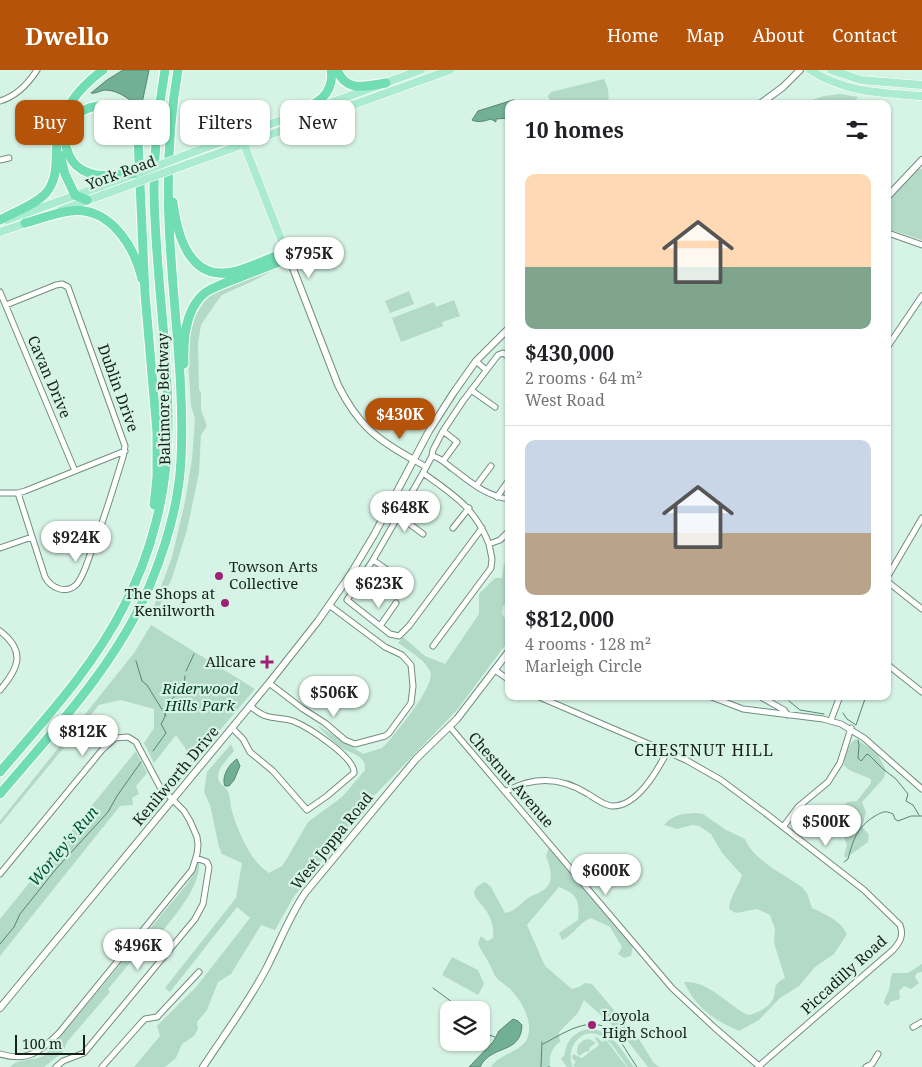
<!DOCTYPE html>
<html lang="en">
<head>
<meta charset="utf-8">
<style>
  body { margin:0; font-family:"Noto Serif",serif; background:#f6f6f6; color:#202124; height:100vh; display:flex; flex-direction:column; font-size:19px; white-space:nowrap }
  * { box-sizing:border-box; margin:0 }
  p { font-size:16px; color:#757577 }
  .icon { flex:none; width:28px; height:28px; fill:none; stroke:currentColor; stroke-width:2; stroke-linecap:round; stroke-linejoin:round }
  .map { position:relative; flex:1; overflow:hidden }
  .panel { position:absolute; left:505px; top:30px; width:386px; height:600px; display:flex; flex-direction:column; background:#fff; border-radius:10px; box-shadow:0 1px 4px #0004 }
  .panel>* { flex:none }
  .banner { position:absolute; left:15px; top:30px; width:415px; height:45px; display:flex; gap:10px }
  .buttons { position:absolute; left:440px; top:931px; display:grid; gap:10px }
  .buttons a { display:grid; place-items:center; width:50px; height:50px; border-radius:10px; background:#fff; box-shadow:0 1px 4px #0004; font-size:25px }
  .scale { position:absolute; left:15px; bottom:12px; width:70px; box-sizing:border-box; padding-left:5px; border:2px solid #16211c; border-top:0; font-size:14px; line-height:18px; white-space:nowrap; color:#16211c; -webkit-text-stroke:4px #d6f4e6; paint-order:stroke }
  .price { position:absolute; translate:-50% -42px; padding:0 11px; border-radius:18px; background:#fff; color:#222; font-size:16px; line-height:32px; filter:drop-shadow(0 1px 2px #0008) }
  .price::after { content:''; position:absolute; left:50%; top:30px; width:15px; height:11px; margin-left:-8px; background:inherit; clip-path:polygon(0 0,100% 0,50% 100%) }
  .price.active { background:#b45309; color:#fff }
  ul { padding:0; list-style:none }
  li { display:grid; align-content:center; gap:10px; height:265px; padding:0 20px }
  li+li { border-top:1px solid #e0e0e0 }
  li span { display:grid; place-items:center; height:155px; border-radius:10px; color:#555 }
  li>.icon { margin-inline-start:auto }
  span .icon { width:90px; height:90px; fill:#fffc; stroke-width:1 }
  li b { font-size:21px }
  h2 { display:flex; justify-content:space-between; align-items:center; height:60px; padding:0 20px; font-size:21px }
  .pill { padding:0 18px; border-radius:10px; background:#fff; box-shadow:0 1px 4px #0004; font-size:18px; line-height:45px }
  .pill.active { background:#b45309; color:#fff }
  header { display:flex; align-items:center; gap:30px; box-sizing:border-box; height:70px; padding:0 25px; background:#b45309; color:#fff }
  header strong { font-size:24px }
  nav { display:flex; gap:28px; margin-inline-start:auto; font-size:18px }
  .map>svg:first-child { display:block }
  .green { fill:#b3d9c7 }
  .water { fill:#72b096; stroke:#568571 }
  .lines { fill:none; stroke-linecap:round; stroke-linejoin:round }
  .stream { stroke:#568571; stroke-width:1 }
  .minor-casing { stroke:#728d80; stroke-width:7 }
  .tertiary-casing { stroke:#728d80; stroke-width:8 }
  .primary-casing { stroke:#fff; stroke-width:9 }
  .motorway-casing { stroke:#fff; stroke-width:11 }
  .minor { stroke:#fff; stroke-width:5 }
  .tertiary { stroke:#fff; stroke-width:6 }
  .primary { stroke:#aaebd1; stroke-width:8 }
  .motorway { stroke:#71ddb2; stroke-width:9 }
  .primary-bridge-casing { stroke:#fff; stroke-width:9; stroke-linecap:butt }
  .primary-bridge { stroke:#aaebd1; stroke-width:8 }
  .poi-dot { fill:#9f2174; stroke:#d6f4e6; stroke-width:2 }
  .labels { text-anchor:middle; stroke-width:4.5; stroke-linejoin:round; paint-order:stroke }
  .street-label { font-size:15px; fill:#16211c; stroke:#d6f4e6 }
  .poi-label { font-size:15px; fill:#16211c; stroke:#d6f4e6; text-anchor:start }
  .park-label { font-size:15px; font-style:italic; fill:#003524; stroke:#d6f4e6 }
  .neighbourhood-label { font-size:16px; letter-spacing:1px; fill:#16211c; stroke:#d6f4e6 }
  .water-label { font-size:16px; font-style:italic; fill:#00553c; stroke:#d6f4e6 }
</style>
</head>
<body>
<header>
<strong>Dwello</strong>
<nav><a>Home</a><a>Map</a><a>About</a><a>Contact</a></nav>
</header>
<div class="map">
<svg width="922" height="997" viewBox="0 0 922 997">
  <rect width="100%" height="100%" fill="#d6f4e6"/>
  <path class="green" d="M604,9l4,10 1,15h-58l-3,-8 3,-4z
    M841,24l17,3 -6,7h-52l24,-8z
    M918,98l4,1v71l-34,-11v-29z
    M281,196l-26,14 -33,15 -7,9 -14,21 -3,18 1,47 2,3v17l6,16 -6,9 -2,38 -12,57 -15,48 -15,34 -7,5 22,-60 13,-55 7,-43 3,-40 -4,-14 -4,-59 8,-29 8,-14 8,-9z
    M409,221l5,13 -24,9 -5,-12z
    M454,230l6,16 -18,6 1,4 -42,16 -9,-24 42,-16 2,5z
    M509,491v40l-6,5 -1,8 7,11v15l-52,70 -85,88 -53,66 -26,34 -18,32 -14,-5 -30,49 -13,8 -11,28 -10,12 1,7 -4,7 -12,8 -6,14 -11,9h-31l26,-31 -3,-10 40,-40 53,-68 -13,-11 -67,85 -5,-4 71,-90 6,-35 -20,-9 -3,-7 -9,-42 -6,-13 3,-20 24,-28 3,7c-5,7 -16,16 -16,26 0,7 8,9 10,15 3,6 2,13 4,19 5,19 20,53 37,62l13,-7 4,-6 22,-38 34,-25 23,-27c1,-16 -15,-16 -25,-23 -8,-7 -16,-14 -23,-22l46,29 19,-6 5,-5c10,-12 50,-59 43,-72 -6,-12 -21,-20 -32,-28l5,-6 22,19 20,8 34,-50v-20l16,-16h7l2,-14z
    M151,555l104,64 -63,74 -8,-17 -8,-11 -22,28 -10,-20 10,-15v-19l-33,-9 -22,5 -99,120v-4l134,-168z
    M856,669l21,14 9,17 -2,8 -22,24 4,10 -4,15 7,8 -1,7 -22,16 -2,-2 3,-11 -3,-8 1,-32 2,-3 10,-1 14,-18v-4l-22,-9 -5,-5c1,-9 4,-22 12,-26z
    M136,681l11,22 -11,13 3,8 -7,4 1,7 -13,1 -120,150v-37z
    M696,743l7,1 23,16 19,9c8,21 39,35 57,48l5,6 5,15c13,6 28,12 35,26l-13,20 -19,13 -16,19 -19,12 -21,22 -20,11c-25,-11 -43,-23 -55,-49 24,-2 44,23 64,33 8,-1 19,-7 24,-14 6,-11 -2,-15 13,-23l-11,-35 1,-14 -5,-14 -13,-6 -21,4 -7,-4c0,-10 10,-24 13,-34l-20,-22 -11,-19 -12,-8 -7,-1 -15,4 -13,-4c9,-11 19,-11 32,-12z
    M549,777l84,98 -2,11 -7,2 -6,-4 4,-7 -12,-20 -19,-9c-12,4 -17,17 -29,22l-3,-7 19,-13c2,-20 -1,-26 -19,-33l-32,38 18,41 27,23 7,-2 6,-4 7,1 49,58 12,20 6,5h-11l-25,-32 -39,-35 -6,13 -19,19 1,10c-9,6 -11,15 -10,25h-59c8,-13 30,-15 36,-28 7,-16 -5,-38 -16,-49 -5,-5 -11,-8 -15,-13 -3,-3 -3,-7 -5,-10 -4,-9 -10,-15 -13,-24l3,-7 6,5 6,-3c1,-10 -1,-18 -6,-26 -7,-12 -24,-20 -2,-30l6,5 14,26c11,-2 15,-9 23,-15 4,-3 10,-4 14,-7 14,-8 8,-24 4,-35z
    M197,793h2c3,26 -36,66 -51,86l-5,-2 -35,42 2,3 -43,50 -4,10 -19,15h-34c9,-10 24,-5 35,-12l138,-166 8,-11z
    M452,887l26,13 6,14 -6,11 -36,-20z
    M922,894v8l-5,1 -2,4 4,6 -8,6 -7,-3 -5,5 1,8 -10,3 -2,4 -4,-3c1,-6 3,-8 5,-13 2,-6 0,-11 4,-17h15z
    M588,959c23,-1 34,22 46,38h-6c-7,-9 -15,-24 -25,-30 -20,-13 -39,11 -30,30h-6l-6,-8c5,-4 3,-6 5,-11 3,-11 12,-17 22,-19z
    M597,967l5,5 4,-2 21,27h-52l-2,-2 3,-3 -4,-4 1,-4 9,4 17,-13 -4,-7z
    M589,969l7,4 -7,5 1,2 -3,2 -1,-1 -7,5 -2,-4 1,-7 6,-5z"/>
  <path class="water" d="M123,0h26l-8,38h-2c-10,-9 -19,-17 -33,-18 -5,0 -10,4 -15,3l16,-13z
    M513,30l6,1 3,3h-13v14l-13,1v3l-5,-3c-6,2 -13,4 -19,1l6,-9z
    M237,689l3,7 -6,14 -5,6h-4c-4,-9 4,-22 12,-27z
    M513,949l5,2 4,4c-1,30 -31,19 -42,42h-11l24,-25 6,-11z"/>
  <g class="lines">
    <path class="stream" d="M136,591l6,20 5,4 19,31
      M186,601l8,-17
      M789,631l11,9 24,4
      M843,643l4,6 9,6 10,-29
      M858,670l1,5 -1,13 3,3 6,-7 2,1 14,14 13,10 12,15 -2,7 7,4 6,10
      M153,681l13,-18 -5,-9c6,-8 5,-19 10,-24 4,-5 9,-7 13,-12l1,-12
      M844,792l4,-3c5,-19 9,-32 27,-43 7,-4 10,-6 18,-2l2,5 3,2 13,-5h11
      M0,874l14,-17 6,-13 36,-45 52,-57 9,-16 24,-34
      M433,918l19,14 14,4 3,4
      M481,962l14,5
      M543,974c20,-10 48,-31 69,-12 10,9 17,24 25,35
      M541,997l1,-25
      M548,997h2"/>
    <defs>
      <path id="minor" d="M0,31c17,-5 28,-17 37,-31
        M0,90l9,-2
        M888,163l34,12
        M0,222l75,179
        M6,235l50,-20 6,-1 6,3 57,159 -2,11c-10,32 -19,64 -32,95 -4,11 -7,23 -14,32 -11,11 -26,4 -32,-7l-27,-84
        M888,276l34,-50
        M476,291l10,9
        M471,320l24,17
        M432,386c8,1 14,8 21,13 17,13 33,27 56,30
        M414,390l12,7
        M443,391l14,-19 -14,-11
        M423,403c31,22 52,35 66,71
        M476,416l15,-20
        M0,423h18l7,-2 100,-40
        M497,427l12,-17
        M399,446l24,18
        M453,458l16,-20
        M482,458l-73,98 -10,10 -9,-2 -43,-34 26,-40 50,-87 9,-17 1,-6 10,-19 20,-30 35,-46 5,-2 6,4
        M0,478l32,-11
        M373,490l20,14
        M888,506l34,-58
        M888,512l34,27
        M380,556l16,-23
        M0,561c26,20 19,37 0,59
        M433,576l58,-78 1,-9 -3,-15 11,-4 9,-9
        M888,595l34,27
        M495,600l14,10
        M269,613l34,26 22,14 20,17 10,4 30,-8 4,-3 22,-30 2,-17 -2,-21 -9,-10 -17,-8 -56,-42
        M537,626l149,64 35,20 43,32 100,78 36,35c4,11 0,17 -7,25l-134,116
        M709,626l34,13 80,10 18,5 23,14 58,51
        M759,626l25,14 4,5
        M831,650l9,-24
        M450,657l222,261 43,40 45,39
        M232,658l11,11 7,13 23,19 34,39 20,-14 27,-23c1,-16 -46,-46 -61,-52 -8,-3 -18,-2 -27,-5 -6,-2 -11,-6 -16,-10
        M505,722c28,-16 56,-15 83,2 7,4 15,11 24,12 25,1 45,-35 55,-54
        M783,757l15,-20 30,-25 12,-19 11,-35
        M0,804l102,-124 13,-12 13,-1 8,5 24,45 24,24 6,10 7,16 1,8 -1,9 -5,16 -133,163c-19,19 -31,29 -59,21
        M913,957l9,-5
        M56,997l7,-6 21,-8 111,-134 8,-15 6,-37 -2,-5 -11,-4
        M102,997l40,-45 3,-3 12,-2 42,-45
        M866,997l6,-3 6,-10"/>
      <path id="tertiary" d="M760,34l23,-17 17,-17
        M888,126l34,-36
        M289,188l49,127c20,40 38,54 76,75
        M0,938l269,-325 49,-62 32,-46 24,-40 55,-104 25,-39 22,-31 33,-33
        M203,997c21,-32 45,-64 63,-98 13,-25 23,-52 39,-76l111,-134 41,-40 52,-68"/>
      <path id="primary" d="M810,0c36,23 71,23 112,26
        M831,0l30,10 61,5
        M308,41l113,-41
        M242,69l46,118
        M191,83l99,-36
        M191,93l259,-93
        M61,140l69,-25
        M7,150l125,-45
        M0,162l29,-10"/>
      <path id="motorway" d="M337,0c10,23 29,16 49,13
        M285,49c21,-11 51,-19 46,-49
        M60,85l5,19 10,21 12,5
        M139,103c-17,-1 -34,6 -50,0 -9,-3 -16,-9 -20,-18 -20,-43 50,-77 69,-16l7,155 12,138v45l-3,28
        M173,132c4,32 16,79 59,70 18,-4 37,-14 54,-20
        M0,150c14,-8 35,-15 46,-27 13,-16 9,-33 11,-51 3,-32 22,-54 46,-72
        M25,153c15,-4 30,-10 45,-12 40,-5 64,35 72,68
        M184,294c-1,-25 1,-56 22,-72 10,-6 21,-10 32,-14 17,-7 34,-13 51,-20
        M0,702c44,-52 93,-104 124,-166 28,-53 43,-114 44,-174 1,-81 -13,-161 -14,-242 0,-40 4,-80 11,-120
        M0,724c55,-65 116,-129 150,-209 16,-39 29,-82 31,-125 4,-79 -9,-159 -12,-238 -2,-51 0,-101 9,-152"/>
    </defs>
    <use href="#minor" class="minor-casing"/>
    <use href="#tertiary" class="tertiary-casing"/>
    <use href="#primary" class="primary-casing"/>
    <use href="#motorway" class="motorway-casing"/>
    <use href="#minor" class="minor"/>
    <use href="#tertiary" class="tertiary"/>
    <use href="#primary" class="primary"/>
    <use href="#motorway" class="motorway"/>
    <defs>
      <path id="primary-bridge" d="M139,103l52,-20
        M130,115l61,-22"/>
    </defs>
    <use href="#primary-bridge" class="primary-bridge-casing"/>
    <use href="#primary-bridge" class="primary-bridge"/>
  </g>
  <g class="poi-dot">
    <circle cx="219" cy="506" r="5"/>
    <circle cx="225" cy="533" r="5"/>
    <path d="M264.5 584.5h5v5h5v5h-5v5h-5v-5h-5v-5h5z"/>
    <circle cx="592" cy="955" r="5"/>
  </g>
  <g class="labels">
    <g class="street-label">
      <text transform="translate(121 103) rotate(-20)" y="5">York Road</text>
      <text transform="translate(49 307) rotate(67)" y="5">Cavan Drive</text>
      <text transform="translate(118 318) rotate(70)" y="5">Dublin Drive</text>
      <text transform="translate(164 329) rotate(-91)" y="5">Baltimore Beltway</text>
      <text transform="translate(176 706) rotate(-50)" y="5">Kenilworth Drive</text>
      <text transform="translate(511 710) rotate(49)" y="5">Chestnut Avenue</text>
      <text transform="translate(332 771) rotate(-51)" y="5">West Joppa Road</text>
      <text transform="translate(844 905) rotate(-42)" y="5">Piccadilly Road</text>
    </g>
    <g class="poi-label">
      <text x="229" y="502">Towson Arts<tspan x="229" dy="17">Collective</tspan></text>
      <text x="215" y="529" text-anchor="end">The Shops at<tspan x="215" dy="17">Kenilworth</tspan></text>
      <text x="256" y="597" text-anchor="end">Allcare</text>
      <text x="602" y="951">Loyola<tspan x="602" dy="17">High School</tspan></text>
    </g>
    <g class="park-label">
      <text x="200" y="624">Riderwood<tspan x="200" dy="17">Hills Park</tspan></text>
    </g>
    <g class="neighbourhood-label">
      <text x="704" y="686">CHESTNUT HILL</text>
    </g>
    <g class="water-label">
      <text transform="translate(63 776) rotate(-50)" y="6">Worley's Run</text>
    </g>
  </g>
</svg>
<div class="buttons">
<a><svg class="icon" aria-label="layers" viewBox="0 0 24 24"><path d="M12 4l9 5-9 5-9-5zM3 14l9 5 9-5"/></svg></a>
</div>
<div class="scale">100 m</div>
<b class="price" style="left:309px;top:209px">$795K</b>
<b class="price active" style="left:400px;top:370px">$430K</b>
<b class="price" style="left:405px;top:463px">$648K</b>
<b class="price" style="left:76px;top:493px">$924K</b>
<b class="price" style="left:379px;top:539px">$623K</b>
<b class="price" style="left:334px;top:648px">$506K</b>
<b class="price" style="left:83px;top:687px">$812K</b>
<b class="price" style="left:826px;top:777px">$500K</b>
<b class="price" style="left:606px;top:826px">$600K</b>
<b class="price" style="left:138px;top:901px">$496K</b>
<div class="banner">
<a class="pill active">Buy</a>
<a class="pill">Rent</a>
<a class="pill">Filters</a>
<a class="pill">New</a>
</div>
<section class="panel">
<h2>10 homes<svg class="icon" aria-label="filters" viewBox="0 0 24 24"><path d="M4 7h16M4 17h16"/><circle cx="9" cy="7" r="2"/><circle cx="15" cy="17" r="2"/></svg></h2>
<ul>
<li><span style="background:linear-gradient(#ffd9b3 60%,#7fa58c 0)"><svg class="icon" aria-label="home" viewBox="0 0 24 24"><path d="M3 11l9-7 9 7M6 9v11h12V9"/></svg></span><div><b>$430,000</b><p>2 rooms · 64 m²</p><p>West Road</p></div></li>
<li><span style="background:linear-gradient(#c9d6e8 60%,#b9a48a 0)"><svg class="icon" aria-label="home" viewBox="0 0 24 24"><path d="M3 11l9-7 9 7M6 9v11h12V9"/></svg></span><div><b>$812,000</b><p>4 rooms · 128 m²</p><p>Marleigh Circle</p></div></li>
</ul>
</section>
</div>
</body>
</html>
